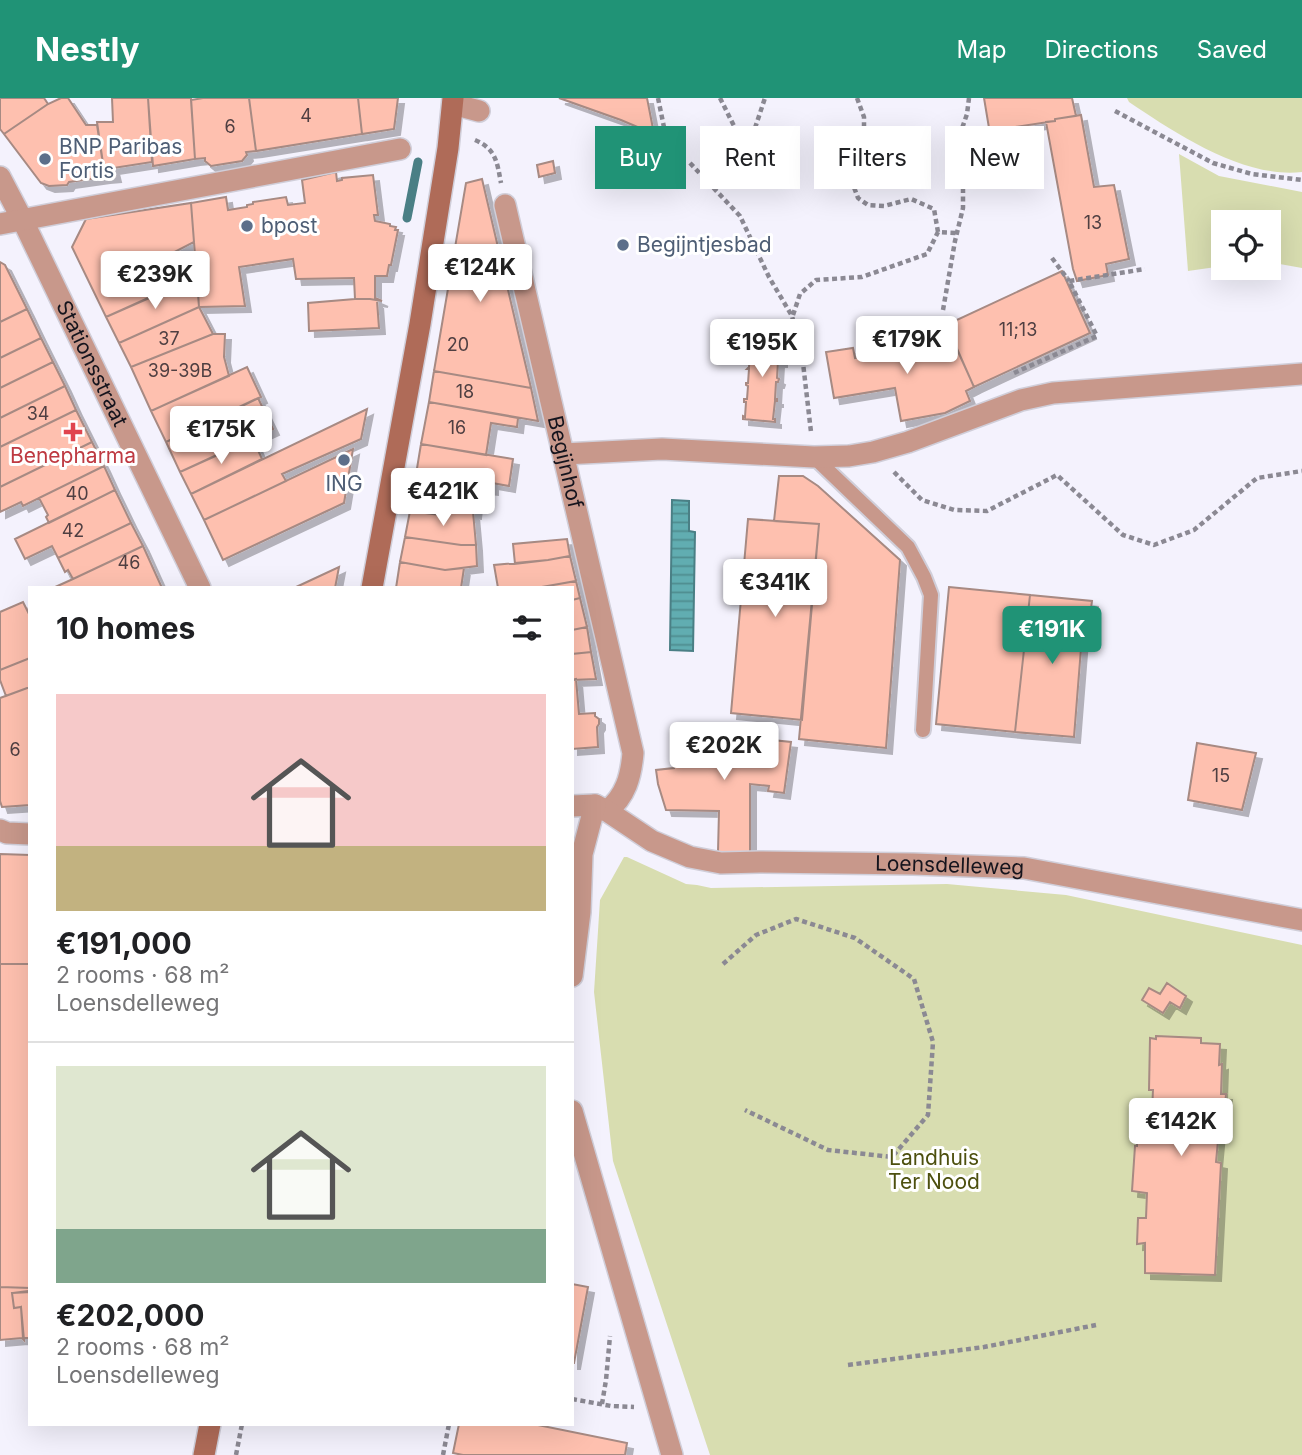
<!DOCTYPE html>
<html lang="en">
<head>
<meta charset="utf-8">
<style>
  body { margin:0; font-family:Inter,sans-serif; background:#f6f6f6; color:#202124; height:100vh; display:flex; flex-direction:column; font-size:26px; white-space:nowrap }
  * { box-sizing:border-box; margin:0 }
  p { font-size:23px; color:#757577 }
  .icon { flex:none; width:38px; height:38px; fill:none; stroke:currentColor; stroke-width:2; stroke-linecap:round; stroke-linejoin:round }
  .map { position:relative; flex:1; overflow:hidden }
  .details { position:absolute; left:28px; top:488px; width:546px; height:840px; display:flex; flex-direction:column; background:#fff; border-radius:0px; box-shadow:0 7px 28px #0002 }
  .details>* { flex:none }
  .top-card { position:absolute; left:595px; top:28px; width:602px; height:63px; display:flex; gap:14px }
  .tools { position:absolute; left:1211px; top:112px; display:grid; gap:14px }
  .tools a { display:grid; place-items:center; width:70px; height:70px; border-radius:0px; background:#fff; box-shadow:0 7px 28px #0002; font-size:35px }
  .price { position:absolute; translate:-50% -60px; padding:0 16px; border-radius:7px; background:#fff; color:#222; font-size:23px; line-height:46px; filter:drop-shadow(0 2px 4px #0008) }
  .price::after { content:''; position:absolute; left:50%; top:42px; width:21px; height:16px; margin-left:-10px; background:inherit; clip-path:polygon(0 0,100% 0,50% 100%) }
  .price.on { background:#209376; color:#fff }
  ul { padding:0; list-style:none }
  li { display:grid; align-content:center; gap:14px; height:371px; padding:0 28px }
  li+li { border-top:2px solid #e0e0e0 }
  li span { display:grid; place-items:center; height:217px; border-radius:0px; color:#555 }
  li>.icon { margin-inline-start:auto }
  span .icon { width:126px; height:126px; fill:#fffc; stroke-width:1 }
  li b { font-size:30px }
  h2 { display:flex; justify-content:space-between; align-items:center; height:84px; padding:0 28px; font-size:30px }
  .tag { padding:0 24px; border-radius:0px; background:#fff; box-shadow:0 7px 28px #0002; font-size:24px; line-height:63px }
  .tag.on { background:#209376; color:#fff }
  header { display:flex; align-items:center; gap:42px; box-sizing:border-box; height:98px; padding:0 35px; background:#209376; color:#fff }
  header strong { font-size:33px }
  nav { display:flex; gap:38px; margin-inline-start:auto; font-size:24px }
  .map>svg:first-child { display:block }
  .park { fill:#d8ddb0 }
  .water { fill:url(#water-rules); stroke:#4a7f85; stroke-width:2 }
  .lines { fill:none; stroke-linecap:round; stroke-linejoin:round }
  .stream { stroke:#4a7f85; stroke-width:9 }
  .building { fill:#fec0af; stroke:#a78a83; stroke-width:2; filter:url(#shadow) }
  .lane-casing { stroke:#d0ced9; stroke-width:18 }
  .street-casing { stroke:#d0ced9; stroke-width:24 }
  .secondary-casing { stroke:#d0ced9; stroke-width:24 }
  .path { stroke:#8b8993; stroke-width:4.5; stroke-dasharray:5 3.5; stroke-linecap:butt }
  .lane { stroke:#c8988b; stroke-width:14 }
  .street { stroke:#c8988b; stroke-width:21 }
  .secondary { stroke:#af6b58; stroke-width:21 }
  .service-dot { fill:#5c6f8a; stroke:#fff; stroke-width:2.5 }
  .health-dot { fill:#e0444e; stroke:#fff; stroke-width:2.5 }
  .labels { text-anchor:middle; stroke-width:6; stroke-linejoin:round; paint-order:stroke }
  .number-label { font-size:18px; fill:#4f3f42 }
  .service-label { font-size:21px; fill:#4e5e75; stroke:#fff; text-anchor:start }
  .street-label { font-size:21px; fill:#15141d; stroke:#fff }
  .health-label { font-size:21px; fill:#be3a42; stroke:#fff }
  .park-label { font-size:21px; fill:#4d500f; stroke:#fff }
</style>
</head>
<body>
<header>
<strong>Nestly</strong>
<nav><a>Map</a><a>Directions</a><a>Saved</a></nav>
</header>
<div class="map">
<svg width="1302" height="1357" viewBox="0 0 1302 1357">
  <defs>
    <pattern id="water-rules" width="6" height="5" patternUnits="userSpaceOnUse" patternTransform="scale(1.75)"><rect width="6" height="5" fill="#61adb1"/><path d="M0 2.5h6" fill="none" stroke="#4f8c8f"/></pattern>
    <filter id="shadow"><feDropShadow dx="6" dy="6" stdDeviation="0" flood-color="#0004"/></filter>
  </defs>
  <rect width="100%" height="100%" fill="#f4f2fd"/>
  <path class="park" d="M1127,0h175v74c-58,7 -127,-39 -173,-70z
    M1179,56l40,22 83,16v76l-33,-6v-40h-46v44l-35,5z
    M624,759h3l59,27 11,1 14,3 236,-4 119,11 236,50v510h-592l-97,-294 -19,-169 6,-92z"/>
  <path class="water" d="M672,402l17,1v30l6,1 -2,119 -23,-1z"/>
  <g class="lines">
    <path class="stream" d="M407,120l11,-56"/>
  </g>
  <path class="building" d="M0,0h44l4,6 -44,30 -4,-5z
    M61,0h7l18,27h11l8,52 -36,5 -2,3 -18,1 -8,-3 -37,-49 44,-30z
    M112,0h36l4,64 -39,6 2,8 -10,1 -8,-55h16z
    M148,0h43l4,61 -42,7z
    M203,0h46l7,53 -10,1 1,3 -5,6 -31,5 -6,-5v-3l-10,1 -4,-59z
    M249,0h109l4,36 -106,17z
    M358,0h40l-4,31 -32,5z
    M559,0h88l7,36 -33,-14z
    M984,0h88l4,18 -21,3v2l-40,6 3,14 -26,5z
    M1081,17l13,72 20,-2 15,74 -23,5 2,11 -31,6 -4,-12 -27,-147 9,-1v-2z
    M553,63l2,12 -16,4 -2,-12z
    M336,74l1,9 5,-1v-2l31,-3 5,40h-4l1,6 15,3v2l6,1 -1,3h3l-7,35h-2l-2,11h-12v22l7,3 -12,-2h-15l-1,-21 -58,1 -3,-20 -54,8 6,39 -46,1 -8,-104 35,-6 2,13 19,-3v-2l6,-1v-2l33,-5 2,8 17,-2 -3,-23z
    M482,81l49,209 -97,-17 32,-188z
    M191,105l3,39 -39,20 11,28 -60,27 -34,-70 14,-28z
    M0,164l5,3 22,44 -27,13z
    M1062,173l28,62 -116,54 -28,-62z
    M197,179l2,30 -80,36 -13,-26z
    M355,201h15l12,2h-5l2,27 -70,3 -1,-28z
    M199,209l14,27 -82,33 -12,-24z
    M27,211l14,29 -41,20v-36z
    M947,228l27,61 -8,4 4,10 -25,12 -44,8 -6,-33 -61,10 -8,-46 27,-4 2,10 72,-13 -3,-8z
    M213,236h12l-1,23 5,19 -78,35 -20,-44z
    M749,237l31,3 -2,21h3v2h-3l-1,17 2,1 -1,3h-2l-1,17h2v2h-2l-2,18h2v3l-32,-3v-3l2,1 1,-15h-2v-3h3l1,-13 -2,-1v-2h2l1,-14h-2l2,-2 1,-13 -2,-3h2l1,-13h-2z
    M41,240l12,24 -53,26v-30z
    M53,264l12,24 -65,32v-30z
    M247,269l14,30 -95,45 -15,-31z
    M434,273l97,17 7,33 -109,-19z
    M65,288l11,24 -76,37v-29z
    M258,300l15,31 -93,43 -14,-30z
    M429,304l89,16 -1,9 -26,-4 -5,32 -65,-11z
    M367,311l-6,30 -79,35 4,7 -82,39 -13,-26z
    M76,312l16,32 -92,45v-40z
    M253,341l9,20 -71,35 -11,-22z
    M92,344l12,24 -81,40 -2,-4 -21,10v-25z
    M421,346l92,15 -4,27 -17,-3v6l-18,-2 -1,6 4,1 -2,19 -27,-2 -1,5 -37,-5z
    M353,351l-9,54 -121,57 -19,-40z
    M104,368l11,24 -66,33 -3,-6 2,-2 -9,-17z
    M779,378h24l15,10 82,74 -14,188 -87,-9 20,-215 -45,-3z
    M115,392l16,33 -73,35 -6,-12 -27,13 -10,-20z
    M410,413l37,5 1,-5 25,1 3,33h-15l-56,-8z
    M748,421l71,5 -17,196 -71,-7z
    M131,425l12,23 -70,33 -5,-9 -3,2 -7,-14z
    M405,439l56,8h15l1,21 -32,4 -45,-8z
    M567,441l3,17 -22,4 -33,4 -2,-20z
    M143,448l19,42h-109l20,-9z
    M570,458l6,25 -40,7h-38l-4,-23 54,-5z
    M400,464l45,8 19,-2 -3,20h-65z
    M339,469l-4,21h-41z
    M576,483l4,17 -8,2v-12l-30,-1z
    M949,489l81,8 -15,137 -79,-8z
    M1030,497l62,6 -3,23 -6,-1 -9,114 -59,-5z
    M580,500l7,29 -15,3v-30z
    M23,504l7,14v42l-30,12v-58z
    M587,529l4,25 -19,2v-24z
    M591,554l5,27 -24,1v-26z
    M30,560v29l-24,9 -6,-16v-10z
    M576,581l3,35 16,-1v3l4,3v5l-2,3 1,20 -26,2v-69z
    M30,589v118l-28,2 -2,-6v-103z
    M733,638l58,6 -7,51 -16,-2 1,-5 -19,-2v69l-32,-1 1,-41 -53,-1 -8,-26 -2,-14 18,-2 -2,-22z
    M1197,645l59,10 -14,57 -54,-10z
    M0,756l30,1v109h-30z
    M0,866h30v324l-30,-1z
    M1167,885l19,13 -6,12 -10,-6 -7,11 -21,-13 7,-12 11,6z
    M1156,938l45,2v5l19,1 -1,21 3,-1 -1,30h5l-3,36h-4l-3,32 5,1 -6,112 -70,-2v-30l-8,1 1,-26h8l1,-25 -15,-2 3,-45h2v-15l14,1 2,-42h-4l1,-52 6,1z
    M572,1186l16,3 -14,76h-2z
    M0,1189l30,1v4l-18,1 2,15 7,-1 3,33 -2,-2 -22,2z
    M28,1193l2,1v46h-7l-2,-31 -7,1 -2,-15z
    M459,1326h74l94,19 -2,12h-162l-10,-2z"/>
  <g class="lines">
    <defs>
      <path id="lane" d="M814,359l94,90 16,30 7,18 -8,135"/>
      <g id="street">
        <path d="M453,6l26,7"/>
        <path id="s1" d="M0,79l23,44 177,367"/>
        <path id="s2" d="M505,107l128,548c-2,23 -7,43 -26,58"/>
        <path d="M0,126l400,-75"/>
        <path d="M564,356l98,-5 152,8 35,-1 24,-4 35,-10 113,-42 32,-7 249,-19"/>
        <path id="s3" d="M572,708l23,-1 12,6 45,30 38,16 31,6 39,-1 153,2 111,4 278,52"/>
        <path d="M0,732l7,3 23,1"/>
        <path d="M572,878l8,-64 2,-58 13,-49"/>
        <path d="M572,1013l100,344"/>
      </g>
      <path id="secondary" d="M372,490l48,-264 28,-176 5,-50
        M204,1357l6,-31"/>
    </defs>
    <use href="#lane" class="lane-casing"/>
    <use href="#street" class="street-casing"/>
    <use href="#secondary" class="secondary-casing"/>
    <path class="path" d="M658,0l8,39 -5,20
      M720,0l19,38
      M857,0l7,19v24l-8,19 -4,22 6,16 10,7 16,1 27,-7 23,10 4,23
      M1115,13l98,52 39,11 50,6
      M755,30l10,-30
      M475,42c21,9 22,22 26,43
      M690,65l50,53 29,61 23,39 11,47 8,69
      M1052,160l17,23
      M943,212l12,-69 8,-33v-25l-8,-20 4,-26 8,-23 2,-16
      M793,217l7,-21 16,-14 46,-3 65,-23 11,-22 19,1
      M1014,275l83,-37 -28,-55 76,-12
      M894,374l28,28 32,10 33,1 70,-36 66,60 31,10 40,-15 63,-52 45,-7
      M723,866l33,-29 40,-16 59,19 59,41 19,63 -5,73 -36,42 -64,-7 -83,-40
      M848,1267l136,-18 112,-22
      M572,1301l39,7 23,1
      M602,1306l4,-24 4,-44
      M236,1357l6,-31
      M443,1357l6,-31"/>
    <use href="#lane" class="lane"/>
    <use href="#street" class="street"/>
    <use href="#secondary" class="secondary"/>
  </g>
  <g class="service-dot">
    <circle cx="45" cy="61" r="7"/>
    <circle cx="247" cy="128" r="7"/>
    <circle cx="623" cy="147" r="7"/>
    <circle cx="344" cy="362" r="7"/>
  </g>
  <path class="health-dot" d="M69.5 323.5h7v7h7v7h-7v7h-7v-7h-7v-7h7z"/>
  <g class="labels">
    <g class="number-label">
      <text x="306" y="24">4</text>
      <text x="230" y="35">6</text>
      <text x="1093" y="131">13</text>
      <text x="1018" y="238">11;13</text>
      <text x="169" y="247">37</text>
      <text x="458" y="253">20</text>
      <text x="180" y="279">39-39B</text>
      <text x="465" y="300">18</text>
      <text x="38" y="322">34</text>
      <text x="457" y="336">16</text>
      <text x="77" y="402">40</text>
      <text x="73" y="439">42</text>
      <text x="129" y="471">46</text>
      <text x="15" y="658">6</text>
      <text x="1221" y="684">15</text>
    </g>
    <g class="service-label">
      <text x="59" y="56">BNP Paribas<tspan x="59" dy="24">Fortis</tspan></text>
      <text x="261" y="135">bpost</text>
      <text x="637" y="154">Begijntjesbad</text>
      <text x="344" y="393" text-anchor="middle">ING</text>
    </g>
    <g class="street-label">
      <text dy="7" stroke="none"><textPath href="#s1" startOffset="208">Stationsstraat</textPath></text>
      <text dy="7" stroke="none"><textPath href="#s2" startOffset="264">Begijnhof</textPath></text>
      <text dy="7" stroke="none"><textPath href="#s3" startOffset="392">Loensdelleweg</textPath></text>
    </g>
    <g class="health-label">
      <text x="73" y="365">Benepharma</text>
    </g>
    <g class="park-label">
      <text x="934" y="1067">Landhuis<tspan x="934" dy="24">Ter Nood</tspan></text>
    </g>
  </g>
</svg>
<div class="tools">
<a><svg class="icon" aria-label="locate" viewBox="0 0 24 24"><circle cx="12" cy="12" r="6"/><path d="M12 2v4M12 18v4M2 12h4M18 12h4"/></svg></a>
</div>
<b class="price" style="left:480px;top:206px">€124K</b>
<b class="price" style="left:155px;top:213px">€239K</b>
<b class="price" style="left:907px;top:278px">€179K</b>
<b class="price" style="left:762px;top:281px">€195K</b>
<b class="price" style="left:221px;top:368px">€175K</b>
<b class="price" style="left:443px;top:430px">€421K</b>
<b class="price" style="left:775px;top:521px">€341K</b>
<b class="price on" style="left:1052px;top:568px">€191K</b>
<b class="price" style="left:724px;top:684px">€202K</b>
<b class="price" style="left:1181px;top:1060px">€142K</b>
<div class="top-card">
<a class="tag on">Buy</a>
<a class="tag">Rent</a>
<a class="tag">Filters</a>
<a class="tag">New</a>
</div>
<section class="details">
<h2>10 homes<svg class="icon" aria-label="filters" viewBox="0 0 24 24"><path d="M4 7h16M4 17h16"/><circle cx="9" cy="7" r="2"/><circle cx="15" cy="17" r="2"/></svg></h2>
<ul>
<li><span style="background:linear-gradient(#f6c9c9 70%,#c2b280 0)"><svg class="icon" aria-label="home" viewBox="0 0 24 24"><path d="M3 11l9-7 9 7M6 9v11h12V9"/></svg></span><div><b>€191,000</b><p>2 rooms · 68 m²</p><p>Loensdelleweg</p></div></li>
<li><span style="background:linear-gradient(#dfe7d0 75%,#7fa58c 0)"><svg class="icon" aria-label="home" viewBox="0 0 24 24"><path d="M3 11l9-7 9 7M6 9v11h12V9"/></svg></span><div><b>€202,000</b><p>2 rooms · 68 m²</p><p>Loensdelleweg</p></div></li>
</ul>
</section>
</div>
</body>
</html>
